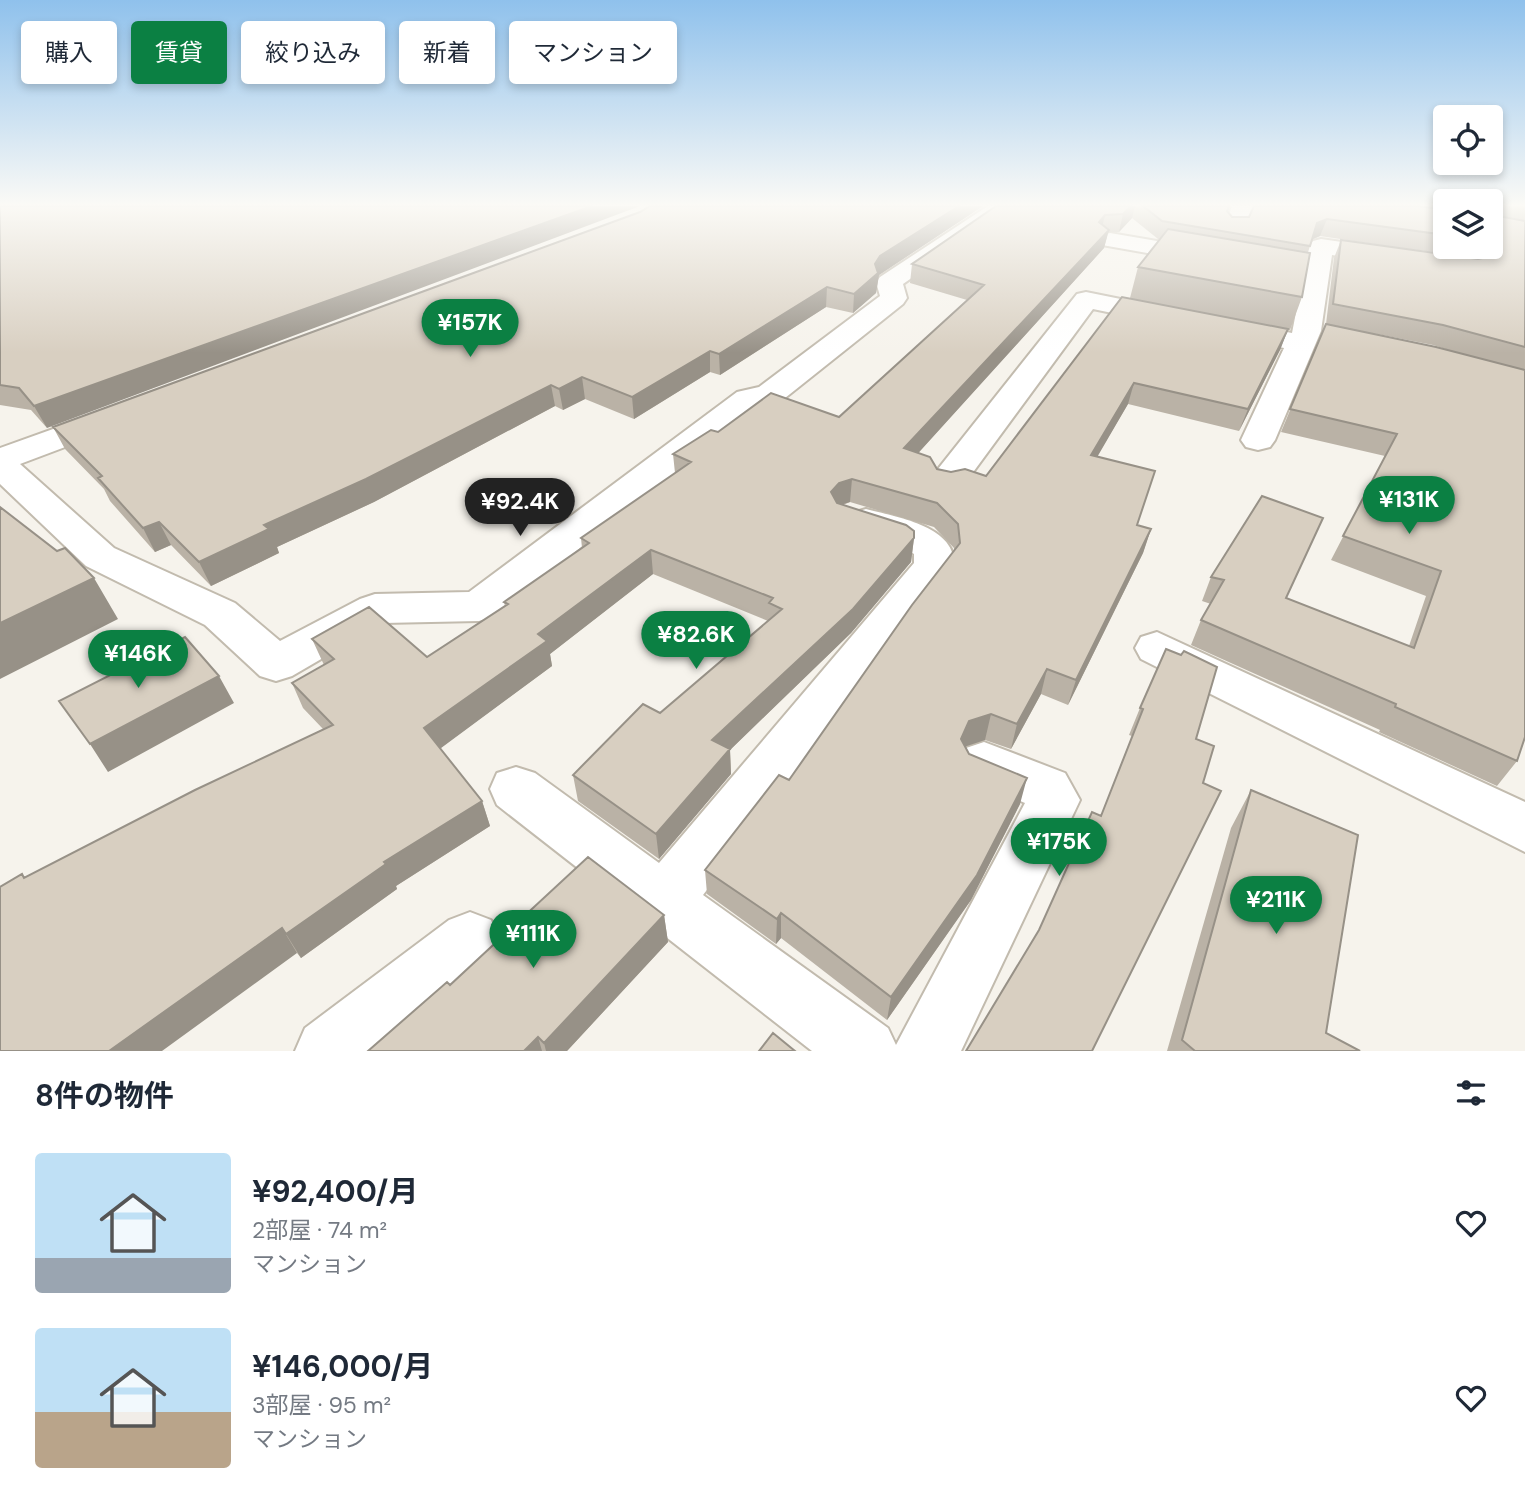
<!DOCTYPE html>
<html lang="ja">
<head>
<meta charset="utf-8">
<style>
  body { margin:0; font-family:"DM Sans","Noto Sans JP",sans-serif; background:#f2f2f3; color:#1f2937; height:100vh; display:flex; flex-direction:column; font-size:26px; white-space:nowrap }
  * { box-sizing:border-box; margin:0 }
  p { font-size:23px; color:#747a83 }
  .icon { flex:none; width:38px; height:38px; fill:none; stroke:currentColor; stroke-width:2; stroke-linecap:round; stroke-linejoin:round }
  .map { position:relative; height:1051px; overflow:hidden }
  .side { display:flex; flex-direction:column; background:#fff; flex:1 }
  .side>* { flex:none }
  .guide { position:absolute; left:21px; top:21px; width:700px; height:63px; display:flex; gap:14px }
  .buttons { position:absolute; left:1433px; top:105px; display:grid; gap:14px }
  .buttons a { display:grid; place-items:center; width:70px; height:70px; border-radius:7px; background:#fff; box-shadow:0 4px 10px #0003; font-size:35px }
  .price { position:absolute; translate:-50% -60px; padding:0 16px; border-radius:24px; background:#0b8043; color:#fff; font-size:23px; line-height:46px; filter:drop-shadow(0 2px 4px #0008) }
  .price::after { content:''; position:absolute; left:50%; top:42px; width:21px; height:16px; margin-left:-10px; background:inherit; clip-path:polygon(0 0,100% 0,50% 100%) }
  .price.current { background:#222; color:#fff }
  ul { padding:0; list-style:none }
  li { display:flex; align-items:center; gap:21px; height:175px; padding:0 35px }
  li span { display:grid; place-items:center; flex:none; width:196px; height:140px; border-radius:7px; color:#555 }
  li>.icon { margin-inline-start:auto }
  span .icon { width:84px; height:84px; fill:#fffc; stroke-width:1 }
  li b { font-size:30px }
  h2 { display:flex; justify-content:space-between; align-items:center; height:84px; padding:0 35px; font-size:30px }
  .chip { padding:0 24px; border-radius:7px; background:#fff; box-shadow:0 4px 10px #0003; font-size:24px; line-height:63px }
  .chip.current { background:#0b8043; color:#fff }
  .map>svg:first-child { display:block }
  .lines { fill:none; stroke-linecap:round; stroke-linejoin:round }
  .street-casing { stroke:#c2bbae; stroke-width:4 }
  .street { fill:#fff; fill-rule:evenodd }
  .wall { fill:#bab2a6; fill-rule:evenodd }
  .shaded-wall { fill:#979187 }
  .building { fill:#d8cfc1; stroke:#979187; stroke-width:2 }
</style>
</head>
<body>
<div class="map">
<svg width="1525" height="1051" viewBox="0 0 1525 1051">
  <rect width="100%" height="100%" fill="#f6f3ec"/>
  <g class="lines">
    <defs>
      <path id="street" d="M988,206h26l-111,78 4,14 -4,6 -123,98 -22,5 -264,209 -15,5 -96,2 -91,53 -16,5 -16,-5 -55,-51 -119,-59 -86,-82v-36l109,-39 12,3 4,7 -4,7 -101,38 94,84 121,55 45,38 80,-42 15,-5 94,-2 268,-200 22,-5 121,-91 -4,-14 4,-5z
        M1232,206h22l-11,26h-16l-3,-5z
        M1110,233l94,16 9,2 3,5 -3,5 -9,2 -102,-18 -4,-5 4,-5z
        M1321,239l132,19 -3,-11h24l6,21 -3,5 -9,2 -136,-20 -11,76 -46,109 -5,7 -12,3 -12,-3 -5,-7 43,-92 -63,-13 -4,-6 4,-6 10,-2 61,12 17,-87 4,-5z
        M1086,292l89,18 4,6 -4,6 -10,2 -72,-15 -133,181 -13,3 -13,-3 -5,-8 5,-8 143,-180z
        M866,509c30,8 91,17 88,57l-251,329 185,133 8,17 129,-242 -59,-25 -8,-15 8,-15 18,-6 81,31 15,27 -119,251h-149l-315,-246 -7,-16 7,-16 19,-6 19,6 124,90 255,-300v-9c-19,-15 -54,-13 -67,-33l5,-8z
        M1157,632l368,170v50l-384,-193 -6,-11 6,-11z
        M470,912l21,8 9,21 -9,21 -111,89h-85l10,-23 144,-108z"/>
    </defs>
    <use href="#street" class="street-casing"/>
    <use href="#street" class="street"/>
  </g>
  <path class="wall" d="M0,206l47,222 -16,-18 -31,-5z
    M650,206h333l-104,69 -3,18 -23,20 -27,-6 -106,68 -10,-3 -76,47 -49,-20 -22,11 -8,-4 -181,96 -97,45 2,6 -68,33 -40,-41 -16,7 -45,-51 -6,-12 -39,-40 -12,-22 587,-215z
    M996,206h234l-2,6 4,5 214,-7v37h7l-4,8 -129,-19 -8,4 -4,12 -6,45 -12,33h-2l-8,20 -41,81 -111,-27 -31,52 41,70 13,3 -8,24 -75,152 -27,-11 -30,55 -26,-9 -20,6 4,8 51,50 -49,96 -84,120 -106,-82 -5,6 -69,-50 -2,-24 84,-90 165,-229v-3l-20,-21 -84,-25 -7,3 71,33 -3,24 -60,71 -121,117 1,24 -72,85 -81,-58 -5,-26 87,-62 108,-92 -115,-47 -103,80 2,12 -112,82 42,53 8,25 -94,60 1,3 -96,69 -4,-5 -272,-75 298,-149 -20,-21 -11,-25 32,-18 -12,-26 115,18 78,-51 -1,-4 78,-54 -1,-10 94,-65 -2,-19 45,-22 121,-15 128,-117 -57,-17 2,-19zM1132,218l26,21h2l-22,28 -8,31 -144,178 -35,-4 -14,-3 -19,-16 186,-205 4,-16h11z
    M1421,206h25v3z
    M1491,206h34v531l-8,24 -20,25 -118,-54 1,-2 -189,-85 10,-25 10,-16 -9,-3 9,-24 75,21 123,48 17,-50 -95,-36 54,-104 -104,-24 45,-108 8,-66 7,-18 138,18 -3,-11h15zM1372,333l61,12 22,7z
    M1217,667l-178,263 62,-114 31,-80 -3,-1 11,-27z
    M1251,790l75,243 34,18h-193l64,-223z
    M664,915l4,27 -101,109h-199l82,-66z"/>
  <path class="shaded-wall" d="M592,206h48l-593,222 -13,-22z
    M959,206h24l-104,69 -3,18 -23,20 1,-19 26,-38z
    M1131,206h4l-3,12 -13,14 4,-18z
    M1105,215l-4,17 -2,-10z
    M1327,219l-7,17 -10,4 7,-17z
    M1109,230l-5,18 -202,223 2,-23z
    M827,287l-1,20 -106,68 -1,-21z
    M1288,329l-8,21 -41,81 9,-22z
    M710,351v21l-76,47 -2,-22z
    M582,377l3,22 -22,11 -4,-21z
    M1134,383l-6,21 -43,74 6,-23z
    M551,385l4,21 -181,96 -97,45 2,6 -68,33 -12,-24 65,-37z
    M852,479l-2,23 -13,4 -6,-14 8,-9z
    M159,522l12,23 -16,7 -12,-24z
    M1151,529l-8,24 -75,152 8,-25z
    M914,538l-3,24 -60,71 -121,117 1,24 -72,85 -3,-25 56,-94z
    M651,550l2,24 -103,80 2,12 -119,88 -9,-26 114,-94z
    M94,578l24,41 -118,60v-56z
    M1047,669l-6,25 -30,55 6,-25z
    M219,676l15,27 -126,69 -18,-28z
    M991,714l-6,26 -21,7 -3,-8 8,-18z
    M1027,778l-7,26 -49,96 -84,120 4,-23z
    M482,801l8,25 -94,60 1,3 -96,69 -15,-24 98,-72z
    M781,913v25l-5,6 1,-25z
    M664,915l4,27 -101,109h-21l-2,-8z
    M282,928l15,25 -135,98h-53z
    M538,1037l4,14h-18z"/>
  <path class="building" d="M0,206h592l-558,200 -15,-18 -19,-3z
    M650,206h309l-79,50 -5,8 3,9 -24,21 -27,-7 -108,67 -9,-3 -78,46 -50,-20 -23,12 -8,-4 -185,94 -102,46 5,4 -70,33 -40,-40 -16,6 -45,-50 4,-2 -49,-49 587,-215z
    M996,206h135l-8,8 -18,1 -6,7 10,8 -205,218 26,9 7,12 14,3 14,-3 21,7 136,-179 166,32 -40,80 -114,-26 -43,72 64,16 -18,54 14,4 -75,151 -29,-11 -30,55 -26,-10 -22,7 -8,18 8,15 58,24 -50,97 -86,122 -110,-84 -4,6 -72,-49 74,-95 10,5 123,-175 48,-62 -2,-19 -21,-21 -85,-24 -13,4 -8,9 6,11 69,22 8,6v7l-61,71 -141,131 18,9 -74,85 -83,-59 70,-71 17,9 122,-104 -13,-6 4,-5 -122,-48 -113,84 9,7 -123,87 58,73 -98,61 2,2 -100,70 -4,-6 -173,123h-109v-164l22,-13 2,4 171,-88 138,-65 -41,-42 42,-24 -22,-20 57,-32 58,50 81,-53 -4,-2 85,-59 -8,-5 110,-76 -18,-8 38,-24 7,2 53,-39 68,24 145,-132 -72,-21z
    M1143,206h86l-2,5 5,6h17l5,-11h164l28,4v25l-119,-16 -10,4 -7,23 -148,-25z
    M1491,206h6l1,10 27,5v126l-82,-22 -110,-21 8,-64 137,19 9,-2 4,-6 -1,-4z
    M1168,229l142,24 -8,44 -164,-30z
    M1326,324l110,23 89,23v367l-8,24 -122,-54 1,-3 -195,-84 23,-40 -13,-3 51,-81 61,22 -37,80 128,50 27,-77 -98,-35 54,-102 -107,-25z
    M0,507l57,44 8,-3 29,30 -94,45z
    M185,637l34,39 -129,68 -31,-43z
    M1166,649l15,6 3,-4 33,16 -21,72 18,7 -11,37 18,8 -129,260h-126l73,-121 53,-118 9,4 42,-107 -3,-1z
    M1251,790l107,45 -32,198 34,18h-165l-13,-11z
    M588,857l76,58 -120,128 -6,-6 -14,14h-156l79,-69 3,3z
    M773,1033l22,18h-36z"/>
  <linearGradient id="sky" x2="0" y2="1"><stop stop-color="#8fc1ec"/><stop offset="0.58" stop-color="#fbfaf6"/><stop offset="1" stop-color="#fbfaf6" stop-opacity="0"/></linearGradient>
  <rect width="1525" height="353" fill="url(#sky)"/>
</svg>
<div class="buttons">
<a><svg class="icon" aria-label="locate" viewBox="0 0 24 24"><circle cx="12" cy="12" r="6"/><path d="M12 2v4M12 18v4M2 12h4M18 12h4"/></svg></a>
<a><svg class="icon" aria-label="layers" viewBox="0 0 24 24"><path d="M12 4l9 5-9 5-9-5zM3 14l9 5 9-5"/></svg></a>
</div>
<b class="price" style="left:470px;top:359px">¥157K</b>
<b class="price" style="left:1409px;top:536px">¥131K</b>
<b class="price current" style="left:520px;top:538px">¥92.4K</b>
<b class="price" style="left:696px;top:671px">¥82.6K</b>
<b class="price" style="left:138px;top:690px">¥146K</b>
<b class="price" style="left:1059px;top:878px">¥175K</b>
<b class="price" style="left:1276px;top:936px">¥211K</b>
<b class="price" style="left:533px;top:970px">¥111K</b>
<div class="guide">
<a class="chip">購入</a>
<a class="chip current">賃貸</a>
<a class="chip">絞り込み</a>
<a class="chip">新着</a>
<a class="chip">マンション</a>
</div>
</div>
<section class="side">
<h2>8件の物件<svg class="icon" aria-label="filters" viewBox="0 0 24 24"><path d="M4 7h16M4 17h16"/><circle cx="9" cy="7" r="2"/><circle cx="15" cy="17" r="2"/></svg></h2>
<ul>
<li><span style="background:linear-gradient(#bfe0f5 75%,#9aa5b1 0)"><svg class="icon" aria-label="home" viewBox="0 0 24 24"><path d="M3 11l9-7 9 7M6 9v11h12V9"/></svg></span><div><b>¥92,400/月</b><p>2部屋 · 74 m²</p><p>マンション</p></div><svg class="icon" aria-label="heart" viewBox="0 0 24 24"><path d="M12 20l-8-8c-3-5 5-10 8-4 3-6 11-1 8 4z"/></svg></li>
<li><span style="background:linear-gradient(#bfe0f5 60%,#b9a48a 0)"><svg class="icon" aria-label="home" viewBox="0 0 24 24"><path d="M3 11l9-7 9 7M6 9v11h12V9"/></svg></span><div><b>¥146,000/月</b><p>3部屋 · 95 m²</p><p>マンション</p></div><svg class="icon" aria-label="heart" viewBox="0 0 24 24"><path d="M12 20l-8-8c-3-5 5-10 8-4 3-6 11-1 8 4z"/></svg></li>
</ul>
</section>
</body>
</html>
